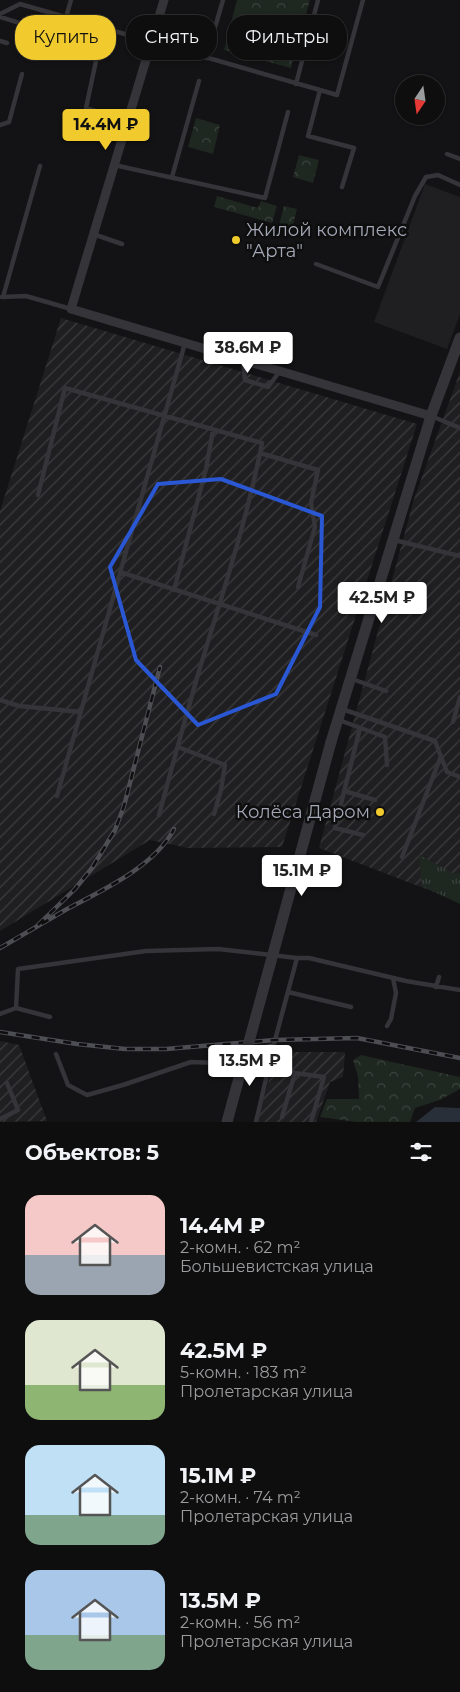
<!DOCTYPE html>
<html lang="ru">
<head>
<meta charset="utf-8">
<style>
  body { margin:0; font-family:Montserrat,sans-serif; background:#171718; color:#f1f3f6; height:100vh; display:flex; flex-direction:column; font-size:19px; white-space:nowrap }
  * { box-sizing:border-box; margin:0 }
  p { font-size:16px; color:#9b9c9e }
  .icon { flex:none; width:28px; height:28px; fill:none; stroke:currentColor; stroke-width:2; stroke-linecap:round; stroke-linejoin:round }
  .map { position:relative; height:1122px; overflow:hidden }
  .panel { display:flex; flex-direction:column; background:#0e0e0f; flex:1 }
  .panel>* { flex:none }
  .banner { position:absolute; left:15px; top:15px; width:430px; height:45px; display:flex; gap:10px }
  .needle { width:32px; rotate:193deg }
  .tools { position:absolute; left:395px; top:75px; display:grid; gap:10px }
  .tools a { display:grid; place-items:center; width:50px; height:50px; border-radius:50%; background:#0e0e0f; box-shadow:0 1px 4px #0004,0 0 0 1px #2e2e2f; font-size:25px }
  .price { position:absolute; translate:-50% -42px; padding:0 11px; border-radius:5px; background:#fff; color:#222; font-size:16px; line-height:32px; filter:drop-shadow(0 1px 2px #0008) }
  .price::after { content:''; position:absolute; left:50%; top:30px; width:15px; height:11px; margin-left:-8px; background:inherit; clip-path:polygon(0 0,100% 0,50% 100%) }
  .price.selected { background:#f1ca2e; color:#111 }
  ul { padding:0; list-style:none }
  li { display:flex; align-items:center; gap:15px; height:125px; padding:0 25px }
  li span { display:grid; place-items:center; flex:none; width:140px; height:100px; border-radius:15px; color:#555 }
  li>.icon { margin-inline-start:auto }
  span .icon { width:60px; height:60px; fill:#fffc; stroke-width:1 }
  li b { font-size:21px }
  h2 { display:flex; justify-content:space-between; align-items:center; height:60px; padding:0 25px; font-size:21px }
  .pill { padding:0 18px; border-radius:20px; background:#0e0e0f; box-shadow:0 1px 4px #0004,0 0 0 1px #2e2e2f; font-size:18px; line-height:45px }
  .pill.selected { background:#f1ca2e; color:#111 }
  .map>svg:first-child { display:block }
  .built { fill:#1f1f21 }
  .industrial { fill:url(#industrial-furrows) }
  .grass { fill:url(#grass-tufts) }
  .forest { fill:url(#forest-crowns) }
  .water { fill:#292f38 }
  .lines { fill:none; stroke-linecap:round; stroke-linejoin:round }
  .service { stroke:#343439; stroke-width:4.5 }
  .minor { stroke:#343439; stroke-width:9 }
  .tertiary { stroke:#343439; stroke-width:11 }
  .rail-casing { stroke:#4d4d54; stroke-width:4.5 }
  .rail { stroke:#0e0e0f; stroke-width:2.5; stroke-dasharray:8; stroke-linecap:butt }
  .tertiary-bridge { stroke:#343439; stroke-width:11 }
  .marked { fill:none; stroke:#2a57d4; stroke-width:4; stroke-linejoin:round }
  .poi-dot { fill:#f1ca2e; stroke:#0e0e0f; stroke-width:2 }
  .labels { text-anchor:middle; stroke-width:5; stroke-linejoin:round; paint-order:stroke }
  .poi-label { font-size:18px; fill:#a4a7b5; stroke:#0e0e0f; text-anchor:start }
</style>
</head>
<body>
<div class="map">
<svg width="460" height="1122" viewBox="0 0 460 1122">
  <defs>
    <pattern id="industrial-furrows" width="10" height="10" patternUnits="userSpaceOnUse" patternTransform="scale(1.25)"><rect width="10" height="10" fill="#1f1f21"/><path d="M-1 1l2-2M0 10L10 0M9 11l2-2" fill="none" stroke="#3d3d3f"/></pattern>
    <pattern id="grass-tufts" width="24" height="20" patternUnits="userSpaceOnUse" patternTransform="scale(1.25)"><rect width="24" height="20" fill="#1f2721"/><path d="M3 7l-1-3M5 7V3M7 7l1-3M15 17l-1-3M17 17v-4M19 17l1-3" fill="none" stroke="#3d443f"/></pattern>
    <pattern id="forest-crowns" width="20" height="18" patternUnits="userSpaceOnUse" patternTransform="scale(1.25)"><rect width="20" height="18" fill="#1f2721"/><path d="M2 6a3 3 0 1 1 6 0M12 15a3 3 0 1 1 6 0" fill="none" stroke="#3d443f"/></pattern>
  </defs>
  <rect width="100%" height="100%" fill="#131214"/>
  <path class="built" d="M425,184l35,13v117l-13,35 -73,-27z"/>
  <path class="industrial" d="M61,318l356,106 -135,423 -94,1 -38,-8 -150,91v-420z
    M460,372v530l-141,-54 95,-349z
    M0,1041l19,4 28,76 -47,1z
    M277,1052h68l-2,25 -13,5 -14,40h-59z"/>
  <path class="grass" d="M419,855l34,18 7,1v30l-38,-18z"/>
  <path class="forest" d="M237,0h73l-19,68 -67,-18z
    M196,118l24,7 -7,29 -25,-7z
    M299,155l20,5 -6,23 -20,-6z
    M217,196l41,12 3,-7 16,5 -5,17 -58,-16z
    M284,206l13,3 -5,20 -13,-4z
    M361,1055l99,22v12l-20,11 -25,8 -5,14h-53l-37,-5 7,-18h32l-1,-22 -5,-17z"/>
  <path class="water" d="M435,1107l25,1v14h-44z"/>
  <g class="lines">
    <path class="service" d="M0,14l20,-10 300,86 -12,46 46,12 -12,39
      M0,17l61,19
      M103,28l-17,80 41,14
      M0,41l7,2
      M55,55l16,-55
      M206,58l17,-58
      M296,84l22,-84
      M320,90l17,5 26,-95
      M0,125l9,-3 13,-48
      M447,154l13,5
      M114,165l151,33 23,-86
      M172,177l27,-96
      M93,234l29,10
      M316,264l62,23 37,-91 11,-19 12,-2 22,10
      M2,297l24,-1 45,13
      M3,297l37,-131
      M243,360l2,20 23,7 12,-16
      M431,416l29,12
      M260,453l58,17 -7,33 4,24 -17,60
      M38,495l27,-107 197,55c-15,77 -40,152 -63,228 -14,48 -27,96 -40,144
      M394,540l66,16
      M120,572l196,63
      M174,590l32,-121 7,-39
      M352,679l34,12
      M0,700l19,6 62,6
      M342,709l93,32 12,31 13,5
      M339,720l46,17 2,28
      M453,722l7,-25
      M360,728l-25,100 28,7
      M178,747l47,18 -4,25 -7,24
      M344,791l31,9
      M57,796l128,-453
      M402,857l39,-101
      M436,987l3,-10
      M288,992l63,15
      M0,1014l16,-6
      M50,1017l-34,-9 2,-39 128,-18 72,-2 79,9
      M387,1026l4,-7 5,-26 -3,-15
      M56,1054l12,31 19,10 36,-10 68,-23 78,3 26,8 29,4 -13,45
      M282,1117l13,-44
      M0,1119l18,-9 -11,-27
      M256,1122l19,-82 22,-82h12l97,23 54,9"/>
    <path class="minor" d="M164,0l-93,309 360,107"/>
    <path class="tertiary" d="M331,742l100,-326 29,-78"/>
    <defs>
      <path id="rail" d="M38,925l37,-36 17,-21 23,-38 9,-24 36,-139
        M0,948c22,-13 45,-26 67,-39 36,-19 88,-43 107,-80
        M0,1032l77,12 48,5h41l109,-9 82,-2 103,20
        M215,1058l56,-12"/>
    </defs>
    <use href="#rail" class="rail-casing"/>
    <use href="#rail" class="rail"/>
    <path class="tertiary-bridge" d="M227,1122l104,-380"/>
  </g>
  <path class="marked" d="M221,479l101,37 -2,91 -44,87 -78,31 -62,-65 -26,-93 48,-83z"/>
  <g class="poi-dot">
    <circle cx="236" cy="240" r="5"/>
    <circle cx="380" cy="812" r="5"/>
  </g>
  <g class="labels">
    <g class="poi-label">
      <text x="246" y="236">Жилой комплекс<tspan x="246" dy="21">"Арта"</tspan></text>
      <text x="370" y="818" text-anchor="end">Колёса Даром</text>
    </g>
  </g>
</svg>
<div class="tools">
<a><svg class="needle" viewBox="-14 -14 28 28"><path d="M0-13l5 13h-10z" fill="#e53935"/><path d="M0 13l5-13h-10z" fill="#9b9c9e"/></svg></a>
</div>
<b class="price selected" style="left:106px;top:151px">14.4M ₽</b>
<b class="price" style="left:248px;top:374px">38.6M ₽</b>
<b class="price" style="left:382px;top:624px">42.5M ₽</b>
<b class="price" style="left:302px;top:897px">15.1M ₽</b>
<b class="price" style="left:250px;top:1087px">13.5M ₽</b>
<div class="banner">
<a class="pill selected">Купить</a>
<a class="pill">Снять</a>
<a class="pill">Фильтры</a>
</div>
</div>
<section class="panel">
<h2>Объектов: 5<svg class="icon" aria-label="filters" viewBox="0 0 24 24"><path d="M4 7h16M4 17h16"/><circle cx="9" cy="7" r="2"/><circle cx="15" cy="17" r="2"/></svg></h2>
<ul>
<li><span style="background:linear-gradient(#f6c9c9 60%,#9aa5b1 0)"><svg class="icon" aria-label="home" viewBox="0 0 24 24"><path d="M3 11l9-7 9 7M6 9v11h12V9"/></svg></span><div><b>14.4M ₽</b><p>2-комн. · 62 m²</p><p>Большевистская улица</p></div></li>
<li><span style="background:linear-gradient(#dfe7d0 65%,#8fb573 0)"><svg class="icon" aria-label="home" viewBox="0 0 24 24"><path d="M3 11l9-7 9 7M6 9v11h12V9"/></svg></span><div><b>42.5M ₽</b><p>5-комн. · 183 m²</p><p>Пролетарская улица</p></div></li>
<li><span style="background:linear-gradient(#bfe0f5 70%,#7fa58c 0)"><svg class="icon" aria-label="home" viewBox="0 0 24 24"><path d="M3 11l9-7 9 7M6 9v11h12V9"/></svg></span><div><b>15.1M ₽</b><p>2-комн. · 74 m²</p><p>Пролетарская улица</p></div></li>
<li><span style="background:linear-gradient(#a9c7e8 65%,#7fa58c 0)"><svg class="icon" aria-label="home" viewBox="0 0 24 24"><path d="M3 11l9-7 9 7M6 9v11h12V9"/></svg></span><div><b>13.5M ₽</b><p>2-комн. · 56 m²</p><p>Пролетарская улица</p></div></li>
</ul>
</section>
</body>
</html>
